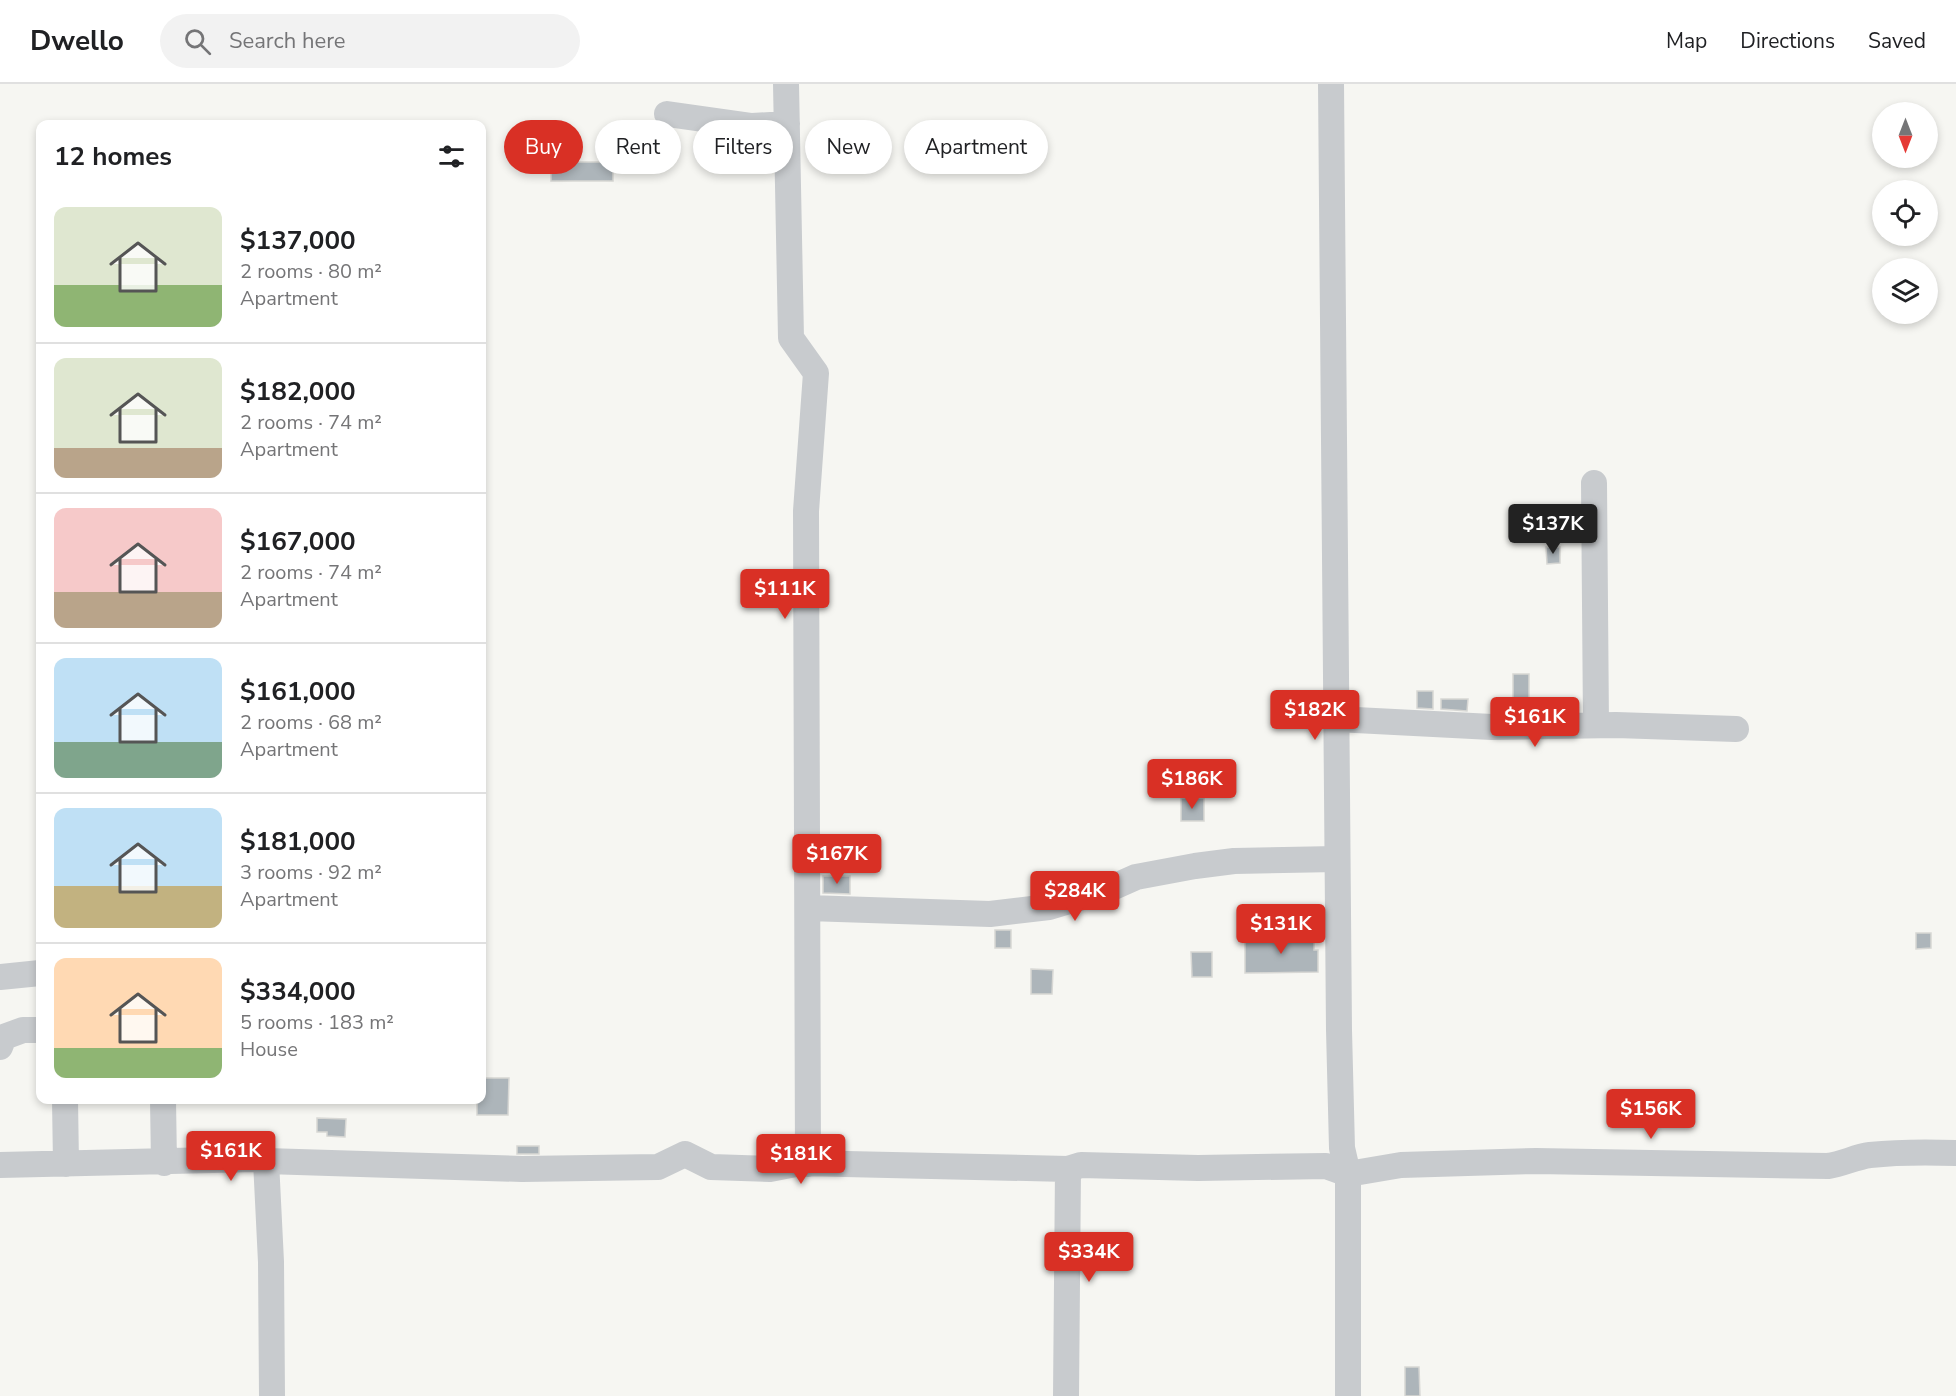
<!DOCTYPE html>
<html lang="en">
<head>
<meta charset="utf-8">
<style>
  body { margin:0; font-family:"Nunito Sans",sans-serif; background:#f2f2f2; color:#202124; height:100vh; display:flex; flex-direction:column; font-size:22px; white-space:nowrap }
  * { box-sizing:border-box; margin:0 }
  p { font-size:20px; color:#757577 }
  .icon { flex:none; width:33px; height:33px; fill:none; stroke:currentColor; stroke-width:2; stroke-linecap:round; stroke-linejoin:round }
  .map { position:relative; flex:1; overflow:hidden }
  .sheet { position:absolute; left:36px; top:36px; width:450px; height:984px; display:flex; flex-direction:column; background:#fff; border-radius:12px; box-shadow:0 3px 9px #0003 }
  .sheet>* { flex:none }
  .top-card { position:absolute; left:504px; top:36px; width:570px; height:54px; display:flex; gap:12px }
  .needle { width:39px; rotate:180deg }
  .controls { position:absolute; left:1872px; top:18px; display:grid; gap:12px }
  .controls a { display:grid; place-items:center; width:66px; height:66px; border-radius:50%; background:#fff; box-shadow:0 3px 9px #0003; font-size:30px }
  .price { position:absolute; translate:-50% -51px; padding:0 14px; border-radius:6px; background:#d93025; color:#fff; font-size:20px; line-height:39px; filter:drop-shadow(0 2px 3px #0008) }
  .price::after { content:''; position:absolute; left:50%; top:36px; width:18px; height:14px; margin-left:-9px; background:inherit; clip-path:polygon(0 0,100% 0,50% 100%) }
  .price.selected { background:#222; color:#fff }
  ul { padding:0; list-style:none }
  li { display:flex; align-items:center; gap:18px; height:150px; padding:0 18px }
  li+li { border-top:2px solid #e0e0e0 }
  li span { display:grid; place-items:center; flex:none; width:168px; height:120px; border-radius:12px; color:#555 }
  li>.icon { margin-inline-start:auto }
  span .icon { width:72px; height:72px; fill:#fffc; stroke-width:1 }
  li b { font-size:26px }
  h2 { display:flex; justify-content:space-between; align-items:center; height:72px; padding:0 18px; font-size:26px }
  .tag { padding:0 21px; border-radius:27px; background:#fff; box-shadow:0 3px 9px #0003; font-size:21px; line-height:54px }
  .tag.selected { background:#d93025; color:#fff }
  header { display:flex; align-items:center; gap:36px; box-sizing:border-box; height:84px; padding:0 30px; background:#fff; border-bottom:2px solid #e0e0e0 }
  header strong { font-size:28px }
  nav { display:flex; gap:33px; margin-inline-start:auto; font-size:21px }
  .search { width:420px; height:54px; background:#f2f2f2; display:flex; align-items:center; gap:15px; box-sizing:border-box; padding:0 21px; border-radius:33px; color:#757577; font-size:22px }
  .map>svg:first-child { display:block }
  .building { fill:#adb5ba; stroke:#d7d7d4; stroke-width:1.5 }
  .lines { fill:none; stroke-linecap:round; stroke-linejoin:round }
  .minor { stroke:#c8cbce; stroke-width:26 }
</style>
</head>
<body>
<header>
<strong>Dwello</strong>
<div class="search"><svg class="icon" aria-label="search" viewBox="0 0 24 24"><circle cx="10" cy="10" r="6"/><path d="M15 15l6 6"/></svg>Search here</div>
<nav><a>Map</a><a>Directions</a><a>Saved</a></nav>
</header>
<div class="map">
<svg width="1956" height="1312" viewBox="0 0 1956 1312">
  <rect width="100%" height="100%" fill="#f6f6f2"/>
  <path class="building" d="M551,78h62v19h-62z
    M1546,463h14v16l-13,1z
    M1513,590h16v37l-16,1z
    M1417,607h16v18l-16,-1z
    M1441,615h27l-1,12 -26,-2z
    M1181,714h23v23h-23z
    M823,792h27v18l-27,-1z
    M995,846h16v18h-16z
    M1916,849h15v15l-15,1z
    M1314,853v13h4v22l-73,1v-34z
    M1191,868h21v25h-20z
    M1031,885l22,1 -1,24h-21z
    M482,994h27l-1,37h-31v-15h5z
    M317,1034l29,1 -1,18 -18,-1v-4h-10z
    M517,1062h22v8h-22z
    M1405,1283h14l1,29h-15z"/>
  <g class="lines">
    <path class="minor" d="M786,0l5,254 25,35 -10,138 2,653
      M1331,0l8,946 3,118 6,26v222
      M667,30l85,12 35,-2
      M1594,399l2,242
      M1336,635l156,8 124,-2 120,4
      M808,824l182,6 59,-7 60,-18 27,-12 59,-11 39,-5 103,-2
      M0,893l40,-4
      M0,963l4,-10 19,-7h17
      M65,1016l1,64
      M163,1016l1,63
      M266,1077l256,8 136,-2 27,-13 26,13 59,2 31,-6 267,6 13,-4 117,3 128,-2 22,8 53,-9 135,-4 292,5c15,-2 27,-9 42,-11 28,-3 57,-3 86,-2
      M0,1081l260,-6 6,2 5,101 1,134
      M1066,1312l2,-227"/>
  </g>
</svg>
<div class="controls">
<a><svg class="needle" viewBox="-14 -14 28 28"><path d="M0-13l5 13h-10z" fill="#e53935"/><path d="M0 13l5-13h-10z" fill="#757577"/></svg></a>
<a><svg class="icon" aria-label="locate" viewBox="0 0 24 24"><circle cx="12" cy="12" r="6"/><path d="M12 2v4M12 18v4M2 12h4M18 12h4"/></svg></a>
<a><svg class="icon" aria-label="layers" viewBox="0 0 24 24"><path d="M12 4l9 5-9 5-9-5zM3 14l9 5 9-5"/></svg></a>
</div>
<b class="price selected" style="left:1553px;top:471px">$137K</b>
<b class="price" style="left:785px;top:536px">$111K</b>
<b class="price" style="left:1315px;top:657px">$182K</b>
<b class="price" style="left:1535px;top:664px">$161K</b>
<b class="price" style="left:1192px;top:726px">$186K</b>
<b class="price" style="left:837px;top:801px">$167K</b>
<b class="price" style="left:1075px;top:838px">$284K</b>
<b class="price" style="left:1281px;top:871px">$131K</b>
<b class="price" style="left:1651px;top:1056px">$156K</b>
<b class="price" style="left:231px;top:1098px">$161K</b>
<b class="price" style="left:801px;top:1101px">$181K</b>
<b class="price" style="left:1089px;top:1199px">$334K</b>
<div class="top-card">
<a class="tag selected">Buy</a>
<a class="tag">Rent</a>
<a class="tag">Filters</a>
<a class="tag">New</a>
<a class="tag">Apartment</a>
</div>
<section class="sheet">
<h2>12 homes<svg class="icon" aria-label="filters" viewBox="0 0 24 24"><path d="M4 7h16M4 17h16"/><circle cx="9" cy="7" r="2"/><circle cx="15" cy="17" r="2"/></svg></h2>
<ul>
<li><span style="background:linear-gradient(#dfe7d0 65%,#8fb573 0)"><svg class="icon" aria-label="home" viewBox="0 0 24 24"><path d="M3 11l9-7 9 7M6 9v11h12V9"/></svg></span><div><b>$137,000</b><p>2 rooms · 80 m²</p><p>Apartment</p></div></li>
<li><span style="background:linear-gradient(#dfe7d0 75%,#b9a48a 0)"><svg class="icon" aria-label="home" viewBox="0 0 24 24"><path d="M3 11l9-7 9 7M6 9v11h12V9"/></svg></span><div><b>$182,000</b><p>2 rooms · 74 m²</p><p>Apartment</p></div></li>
<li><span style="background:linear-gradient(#f6c9c9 70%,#b9a48a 0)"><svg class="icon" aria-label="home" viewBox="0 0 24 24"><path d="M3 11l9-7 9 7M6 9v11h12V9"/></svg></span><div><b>$167,000</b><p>2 rooms · 74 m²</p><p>Apartment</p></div></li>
<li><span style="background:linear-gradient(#bfe0f5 70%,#7fa58c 0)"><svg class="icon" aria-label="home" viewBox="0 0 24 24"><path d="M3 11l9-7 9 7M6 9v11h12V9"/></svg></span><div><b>$161,000</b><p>2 rooms · 68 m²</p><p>Apartment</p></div></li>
<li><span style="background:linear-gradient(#bfe0f5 65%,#c2b280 0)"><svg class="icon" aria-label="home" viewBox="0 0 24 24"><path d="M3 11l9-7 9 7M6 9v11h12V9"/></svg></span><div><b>$181,000</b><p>3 rooms · 92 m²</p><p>Apartment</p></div></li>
<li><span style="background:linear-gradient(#ffd9b3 75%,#8fb573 0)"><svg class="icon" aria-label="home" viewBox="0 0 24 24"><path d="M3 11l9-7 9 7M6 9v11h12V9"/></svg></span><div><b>$334,000</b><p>5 rooms · 183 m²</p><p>House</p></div></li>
</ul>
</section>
</div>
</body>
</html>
